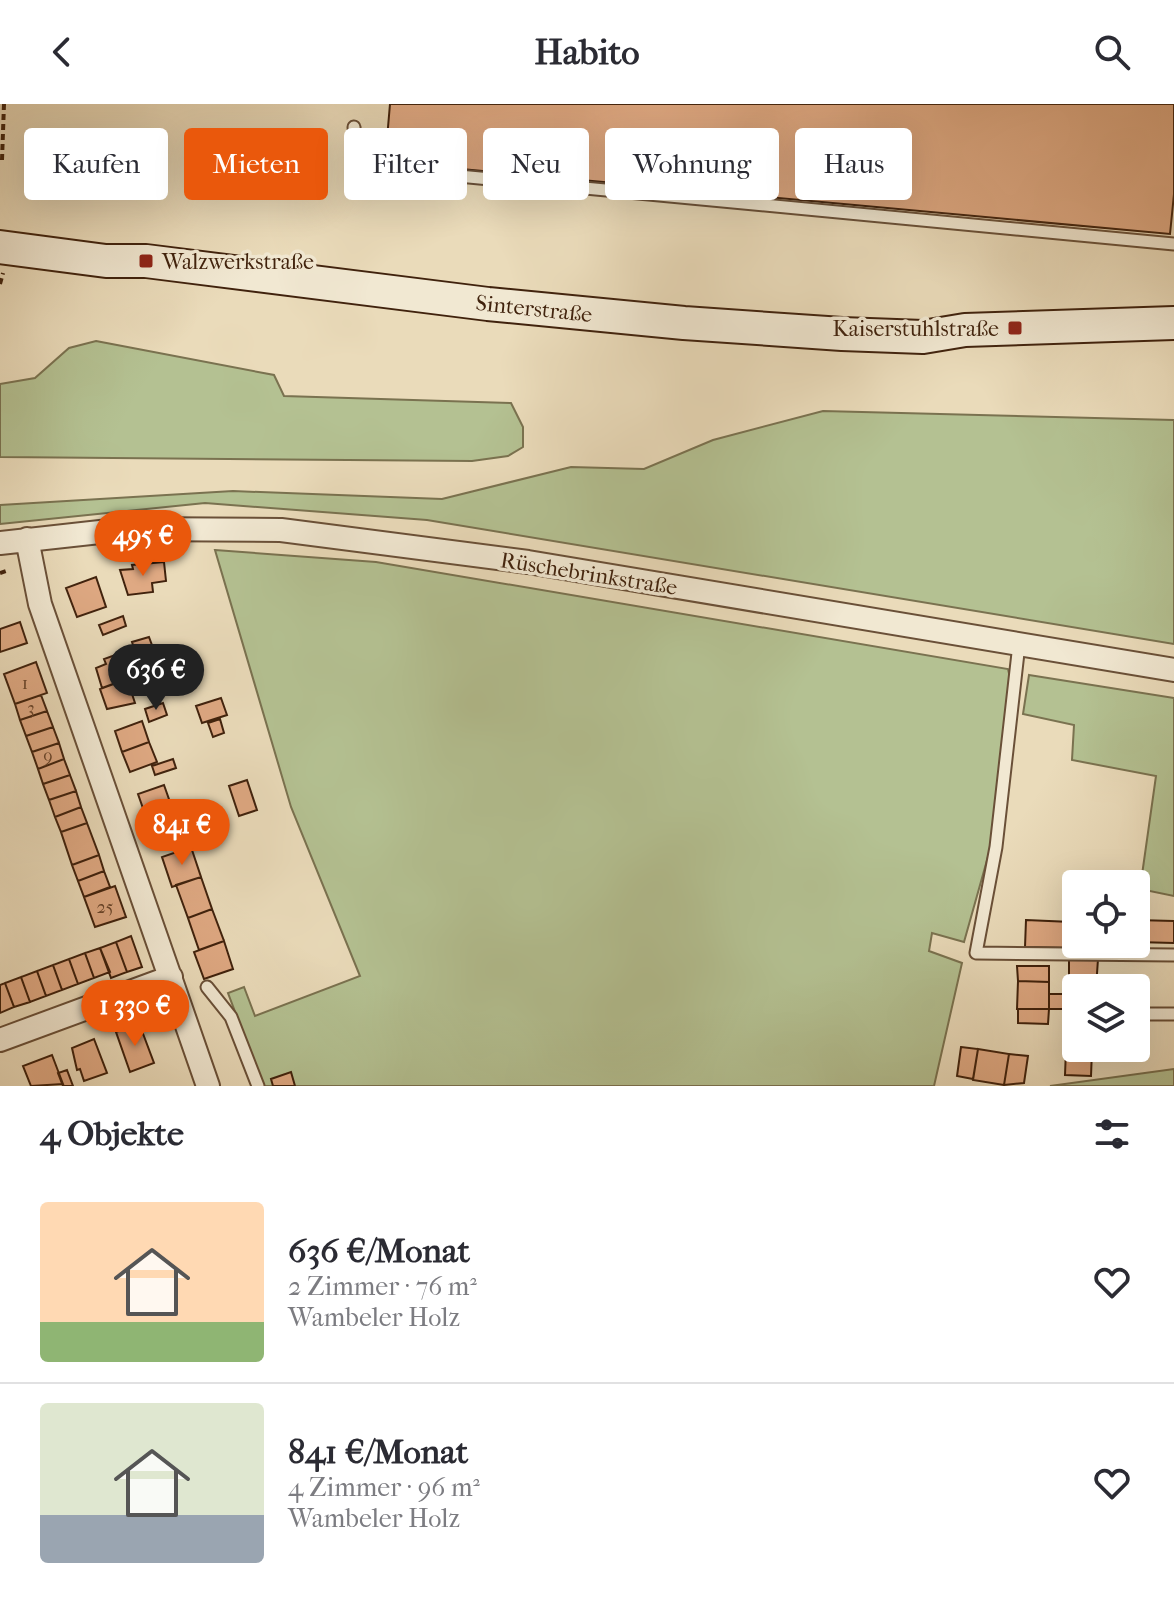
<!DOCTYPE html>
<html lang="de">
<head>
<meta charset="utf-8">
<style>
  body { margin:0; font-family:"IM FELL French Canon",serif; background:#f7f7f7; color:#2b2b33; height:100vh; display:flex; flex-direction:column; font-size:30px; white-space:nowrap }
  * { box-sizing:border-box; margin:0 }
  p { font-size:26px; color:#7c7c81 }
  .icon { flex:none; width:44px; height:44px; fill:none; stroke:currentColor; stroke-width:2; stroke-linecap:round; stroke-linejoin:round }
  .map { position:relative; height:982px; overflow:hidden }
  .details { display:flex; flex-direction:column; background:#fff; flex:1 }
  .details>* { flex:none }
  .guide { position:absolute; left:24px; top:24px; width:1126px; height:72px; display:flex; gap:16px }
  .fabs { position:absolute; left:1062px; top:766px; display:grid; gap:16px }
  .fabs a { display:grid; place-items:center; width:88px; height:88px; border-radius:8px; background:#fff; box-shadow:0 8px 32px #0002; font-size:40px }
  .price { position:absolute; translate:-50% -68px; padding:0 18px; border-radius:28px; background:#ea580c; color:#fff; font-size:26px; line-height:52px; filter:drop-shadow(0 2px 4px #0008) }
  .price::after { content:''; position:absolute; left:50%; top:48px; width:24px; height:18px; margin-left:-12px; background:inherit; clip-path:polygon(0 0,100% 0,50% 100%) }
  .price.current { background:#222; color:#fff }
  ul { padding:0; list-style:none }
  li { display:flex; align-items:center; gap:24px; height:200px; padding:0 40px }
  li+li { border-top:2px solid #e1e1e2 }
  li span { display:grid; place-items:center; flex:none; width:224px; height:160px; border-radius:8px; color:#555 }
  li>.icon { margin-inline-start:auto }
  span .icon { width:96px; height:96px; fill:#fffc; stroke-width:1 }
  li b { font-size:34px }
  h2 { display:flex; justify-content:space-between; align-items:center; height:96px; padding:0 40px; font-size:34px }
  .tag { padding:0 28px; border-radius:8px; background:#fff; box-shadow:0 8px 32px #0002; font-size:28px; line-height:72px }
  .tag.current { background:#ea580c; color:#fff }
  header { display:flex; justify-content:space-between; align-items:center; height:104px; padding:0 40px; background:#fff; font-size:36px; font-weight:700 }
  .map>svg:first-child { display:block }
  .green { fill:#b4c192; stroke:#7a7250; stroke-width:2 }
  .building { fill:#dfa983; stroke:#40220d; stroke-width:2 }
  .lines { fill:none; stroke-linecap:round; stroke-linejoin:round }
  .lane-casing { stroke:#6a5038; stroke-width:15 }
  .street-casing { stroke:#6a5038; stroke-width:26 }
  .secondary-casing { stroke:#40220d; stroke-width:36 }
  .path { stroke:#40220d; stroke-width:4; stroke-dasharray:6 4; stroke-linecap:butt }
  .lane { stroke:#f1e8d2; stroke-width:11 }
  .street { stroke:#f1e8d2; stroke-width:22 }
  .secondary { stroke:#f1e8d2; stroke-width:32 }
  .poi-dot { fill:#8f2418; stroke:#f1e8d2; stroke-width:3 }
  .labels { text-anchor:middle; stroke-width:7; stroke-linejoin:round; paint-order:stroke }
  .number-label { font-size:18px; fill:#68442a }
  .poi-label { font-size:22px; fill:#40220d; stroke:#f1e8d2; text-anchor:start }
  .street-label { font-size:22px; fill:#40220d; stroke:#f1e8d2 }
</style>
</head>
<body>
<header><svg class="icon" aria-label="back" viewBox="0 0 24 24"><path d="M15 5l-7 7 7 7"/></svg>Habito<svg class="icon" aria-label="search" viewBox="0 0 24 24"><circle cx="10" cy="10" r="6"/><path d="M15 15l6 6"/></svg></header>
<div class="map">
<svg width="1174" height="982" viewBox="0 0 1174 982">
  <rect width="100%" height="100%" fill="#eadbba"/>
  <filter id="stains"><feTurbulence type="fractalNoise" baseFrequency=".0025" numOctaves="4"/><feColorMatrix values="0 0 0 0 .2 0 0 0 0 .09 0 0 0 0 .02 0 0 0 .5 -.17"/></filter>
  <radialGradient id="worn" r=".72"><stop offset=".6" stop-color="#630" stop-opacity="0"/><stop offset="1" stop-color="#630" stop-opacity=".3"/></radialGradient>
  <path class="green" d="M96,237l178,34 10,21 227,7 12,24v20l-15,9 -36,5 -472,-4v-73l35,-6 34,-30z
    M823,307l351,9v224l-747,-124 -222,-17 -205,21v-19l233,-14 209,8 129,-32 73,2 69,-29z
    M215,446l161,12 632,107 3,13 -20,164 -27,96 -32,-9 -3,18 33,12 -28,123h-671l-35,-93 16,-6 11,29 105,-40 -69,-169z
    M1029,571l145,23v198l-34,-7 16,-113 -84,-16 2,-35 -51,-11z
    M1174,965v17h-124z"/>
  <path class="building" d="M390,0h784v90l-4,40 -785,-72z
    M164,458l2,19 -14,2 1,9 -25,3 -8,-25 13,-1 -1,-4z
    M96,473l10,30 -29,10 -11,-29z
    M123,512l3,10 -23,9 -4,-10z
    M20,518l7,21 -27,9v-23z
    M149,533l4,11 -17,6 -4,-12z
    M118,550l9,25 -25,9 -6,-20 10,-4 -2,-5z
    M36,558l11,31 -32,11 -11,-30z
    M127,575l8,24 -28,6 -7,-20z
    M41,591l6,16 -27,9 -5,-16z
    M221,594l6,17 -25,8 -6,-17z
    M163,599l4,12 -18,7 -4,-13z
    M47,607l6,16 -27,9 -6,-16z
    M220,615l4,14 -11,4 -5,-14z
    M142,617l7,21 -27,10 -7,-21z
    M53,623l6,16 -27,9 -6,-16z
    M149,638l8,20 -27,10 -8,-20z
    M59,639l5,16 -26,10 -6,-17z
    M64,655l6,16 -27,9 -5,-15z
    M173,655l3,9 -21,7 -3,-9z
    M70,671l6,16 -27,9 -6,-16z
    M247,676l10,30 -18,6 -10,-30z
    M164,681l7,20 -26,9 -7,-20z
    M76,687l5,16 -26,10 -6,-17z
    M171,701l7,20 -26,9 -7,-20z
    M81,703l6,16 -26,9 -6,-15z
    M87,719l12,32 -27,10 -11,-33z
    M191,743l10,30 -29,10 -10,-30z
    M99,751l5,16 -26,10 -6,-16z
    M104,767l6,16 -26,10 -6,-16z
    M201,773l11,32 -24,9 -12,-33z
    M115,782l11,31 -31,10 -11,-30z
    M212,805l12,32 -25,9 -11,-32z
    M1026,816l45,2 -1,26 -45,-1z
    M1136,816l38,1v22l-38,-1z
    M131,832l11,31 -15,5 -11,-30z
    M224,837l9,28 -29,10 -10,-27z
    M116,838l11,30 -16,6 -11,-30z
    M100,844l10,24 -16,6 -9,-25z
    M85,849l9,25 -16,6 -9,-25z
    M1069,854l29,1 -2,29 -27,1z
    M69,855l9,25 -16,6 -9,-25z
    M53,861l9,25 -16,6 -9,-25z
    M1017,862h32v16l-31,-1z
    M37,867l9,25 -16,6 -9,-25z
    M21,873l9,25 -16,5 -9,-24z
    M1018,877l31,1v27h-32z
    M5,879l9,24 -14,6v-28z
    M1069,885h7v26h-9z
    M1049,890h18v15h-18z
    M1018,905h31l-1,15 -30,-1z
    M139,919l15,40 -24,9 -14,-40z
    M94,935l13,34 -23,8 -4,-12 -3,1 -5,-22z
    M961,943l17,2 -5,30 -16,-3z
    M978,945l31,5 -5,31 -31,-5z
    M1066,945l26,1 -1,26 -26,-1z
    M1009,950l19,2 -4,27 -20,2z
    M52,951l11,29 -32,2 -8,-20z
    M67,966l6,16h-10l-5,-13z
    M291,968l4,14h-22l-2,-7z"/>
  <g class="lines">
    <defs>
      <path id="lane" d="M354,23c1,10 1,23 5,32 9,20 49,14 68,14l747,71
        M1019,540l-23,203 -20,106 198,2
        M207,883l24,30 27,69
        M1136,910h38"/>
      <path id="street" d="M27,435l13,65 168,482
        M0,439l127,-14 154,1 247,32 646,108
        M0,936l171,-63"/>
      <path id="secondary" d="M0,143l106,14h40l342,43 196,19 158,11 81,3 42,-7 209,-7"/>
    </defs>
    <use href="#lane" class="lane-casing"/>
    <use href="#street" class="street-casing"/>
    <use href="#secondary" class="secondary-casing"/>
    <path class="path" d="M2,56l2,-56
      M0,180l3,-11
      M0,469l9,-3"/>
    <use href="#lane" class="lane"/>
    <use href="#street" class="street"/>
    <use href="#secondary" class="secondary"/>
  </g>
  <g class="poi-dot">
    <rect x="138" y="149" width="16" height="16" rx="4"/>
    <rect x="1007" y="216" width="16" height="16" rx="4"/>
  </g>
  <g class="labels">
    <g class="number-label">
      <text x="25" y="585">1</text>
      <text x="31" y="610">3</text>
      <text x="48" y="658">9</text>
      <text x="105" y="809">25</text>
    </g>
    <g class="poi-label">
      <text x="162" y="165">Walzwerkstraße</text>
      <text x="999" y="232" text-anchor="end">Kaiserstuhlstraße</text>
    </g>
    <g class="street-label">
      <text transform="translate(534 204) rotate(6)" y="8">Sinterstraße</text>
      <text transform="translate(589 469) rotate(9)" y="8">Rüschebrinkstraße</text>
    </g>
  </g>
  <rect width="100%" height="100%" filter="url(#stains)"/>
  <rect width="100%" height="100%" fill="url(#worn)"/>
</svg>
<div class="fabs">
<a><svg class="icon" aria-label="locate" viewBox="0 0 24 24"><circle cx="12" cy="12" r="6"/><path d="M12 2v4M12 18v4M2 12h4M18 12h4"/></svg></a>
<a><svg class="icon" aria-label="layers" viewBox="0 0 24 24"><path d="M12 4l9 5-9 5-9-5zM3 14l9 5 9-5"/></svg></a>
</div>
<b class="price" style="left:143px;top:474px">495 €</b>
<b class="price current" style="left:156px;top:608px">636 €</b>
<b class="price" style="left:182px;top:763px">841 €</b>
<b class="price" style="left:135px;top:944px">1 330 €</b>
<div class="guide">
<a class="tag">Kaufen</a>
<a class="tag current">Mieten</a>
<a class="tag">Filter</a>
<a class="tag">Neu</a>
<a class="tag">Wohnung</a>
<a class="tag">Haus</a>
</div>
</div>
<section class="details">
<h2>4 Objekte<svg class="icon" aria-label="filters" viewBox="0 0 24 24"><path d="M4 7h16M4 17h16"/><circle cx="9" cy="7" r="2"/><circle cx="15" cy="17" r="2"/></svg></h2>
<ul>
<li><span style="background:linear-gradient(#ffd9b3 75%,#8fb573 0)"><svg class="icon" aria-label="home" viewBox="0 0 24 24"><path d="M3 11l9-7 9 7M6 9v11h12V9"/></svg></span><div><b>636 €/Monat</b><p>2 Zimmer · 76 m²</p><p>Wambeler Holz</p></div><svg class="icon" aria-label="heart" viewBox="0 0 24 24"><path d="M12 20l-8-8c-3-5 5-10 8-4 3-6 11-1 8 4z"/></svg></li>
<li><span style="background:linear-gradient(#dfe7d0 70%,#9aa5b1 0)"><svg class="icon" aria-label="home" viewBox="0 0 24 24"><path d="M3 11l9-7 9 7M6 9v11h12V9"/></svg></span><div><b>841 €/Monat</b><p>4 Zimmer · 96 m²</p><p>Wambeler Holz</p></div><svg class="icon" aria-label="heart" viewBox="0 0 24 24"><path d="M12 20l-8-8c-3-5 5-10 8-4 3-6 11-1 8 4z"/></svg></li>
</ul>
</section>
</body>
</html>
